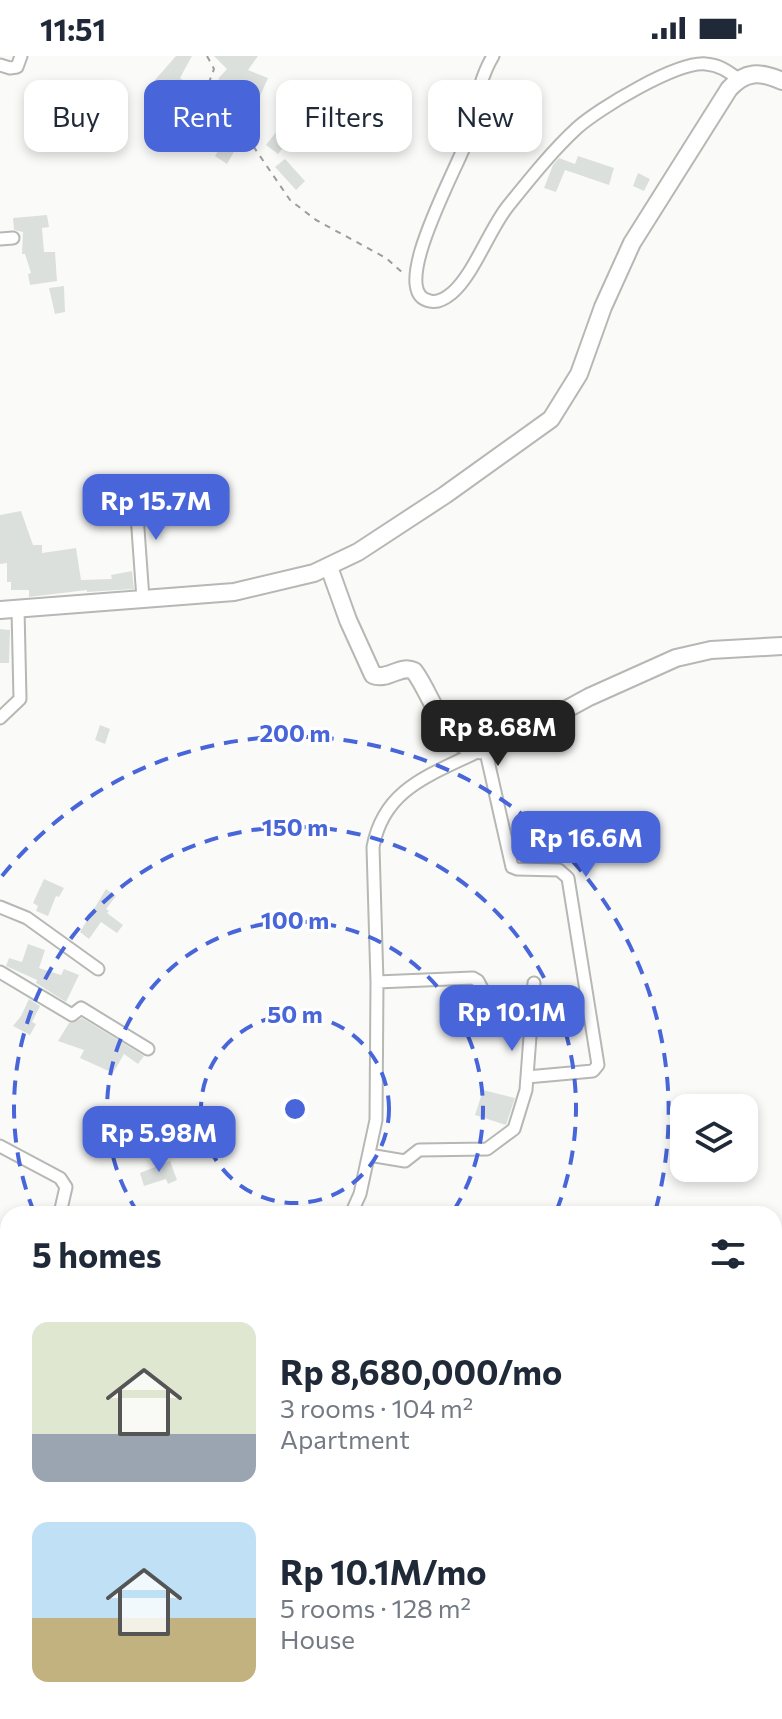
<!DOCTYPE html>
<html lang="en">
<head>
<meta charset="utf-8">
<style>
  body { margin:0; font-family:Commissioner,sans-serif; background:#f6f6f7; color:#1f2937; height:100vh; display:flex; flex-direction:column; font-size:30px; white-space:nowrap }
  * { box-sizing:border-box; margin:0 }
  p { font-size:26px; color:#747a83 }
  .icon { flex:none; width:44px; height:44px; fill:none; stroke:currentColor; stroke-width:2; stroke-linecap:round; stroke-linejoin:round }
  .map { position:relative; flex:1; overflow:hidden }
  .panel { position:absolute; left:0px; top:1150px; width:782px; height:514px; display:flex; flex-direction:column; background:#fff; border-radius:24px 24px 0 0; box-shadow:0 4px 12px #0003 }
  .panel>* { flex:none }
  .guide { position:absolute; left:24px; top:24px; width:734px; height:72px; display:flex; gap:16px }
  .fabs { position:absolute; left:670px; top:1038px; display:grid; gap:16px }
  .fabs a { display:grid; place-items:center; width:88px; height:88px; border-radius:16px; background:#fff; box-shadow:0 4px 12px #0003; font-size:40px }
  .price { position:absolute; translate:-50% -68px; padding:0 18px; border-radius:16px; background:#4866da; color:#fff; font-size:26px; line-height:52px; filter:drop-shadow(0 2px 4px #0008) }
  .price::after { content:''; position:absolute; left:50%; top:48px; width:24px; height:18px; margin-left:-12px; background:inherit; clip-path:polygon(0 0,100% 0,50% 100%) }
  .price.selected { background:#222; color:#fff }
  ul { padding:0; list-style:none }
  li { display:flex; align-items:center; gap:24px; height:200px; padding:0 32px }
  li span { display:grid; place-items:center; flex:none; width:224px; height:160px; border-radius:16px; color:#555 }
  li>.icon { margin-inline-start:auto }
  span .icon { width:96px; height:96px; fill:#fffc; stroke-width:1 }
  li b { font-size:34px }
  h2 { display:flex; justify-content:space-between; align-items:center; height:96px; padding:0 32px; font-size:34px }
  .pill { padding:0 28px; border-radius:16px; background:#fff; box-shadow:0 4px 12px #0003; font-size:28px; line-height:72px }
  .pill.selected { background:#4866da; color:#fff }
  .status { display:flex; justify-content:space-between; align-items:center; height:56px; padding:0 40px; background:#fff; direction:ltr }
  .status svg { height:22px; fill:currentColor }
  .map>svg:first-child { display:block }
  .building { fill:#dce0dd }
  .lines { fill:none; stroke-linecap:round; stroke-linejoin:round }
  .street-casing { stroke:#b6b8b4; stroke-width:15 }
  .secondary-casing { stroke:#b6b8b4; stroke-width:20 }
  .primary-casing { stroke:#b6b8b4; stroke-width:20 }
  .path { stroke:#9d9e9c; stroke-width:2; stroke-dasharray:6 6; stroke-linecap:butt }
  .street { stroke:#fff; stroke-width:11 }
  .secondary { stroke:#fff; stroke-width:16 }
  .primary { stroke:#fff; stroke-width:16 }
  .ring { fill:none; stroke:#4866da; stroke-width:4; stroke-dasharray:14 10 }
  .centre { fill:#4866da; stroke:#fff; stroke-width:4 }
  .ring-label { font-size:24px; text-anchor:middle; font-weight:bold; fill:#4866da; stroke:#fff; stroke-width:6; stroke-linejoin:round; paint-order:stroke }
</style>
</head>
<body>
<div class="status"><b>11:51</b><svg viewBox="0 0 49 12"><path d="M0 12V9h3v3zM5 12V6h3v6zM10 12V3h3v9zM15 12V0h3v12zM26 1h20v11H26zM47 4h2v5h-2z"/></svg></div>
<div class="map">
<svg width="782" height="1663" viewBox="0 0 782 1663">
  <rect width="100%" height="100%" fill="#fafbf8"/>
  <path class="building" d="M176,0h16l-12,22 13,10 -14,17 32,16 -11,27 -18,-7 6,-15 -29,-21 7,-13 -12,-11z
    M214,0h44l-10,14 20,8 -8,18 -25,-10 -4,4 -13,-11 9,-10z
    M227,59l16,21 -16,28 -12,-8 11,-19 -11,-10z
    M280,71l12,9 -14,18 -12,-9z
    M578,100l36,12 -5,17 -44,-15 -9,22 -12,-4 9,-23 6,-7 16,6z
    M285,103l20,22 -9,9 -21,-23z
    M638,117l12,6 -6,12 -11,-5z
    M47,159l2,12 -7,1 2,24h11l2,29 -27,4 -2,-11 3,-1 -6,-19h-3l1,-22 -9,-2 -1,-12z
    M64,230l1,26 -10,2 -6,-26z
    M21,455l12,34h9v8l34,-5 5,32 31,-1 -1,-4 21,-4 2,18 -47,3v-2l-58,7v-7h-18v-8h-4v-19l-7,1v-49z
    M0,573l10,1 -1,33h-9z
    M100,669l10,4 -5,15 -10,-4z
    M44,823l20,9 -5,9 -3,-1 -8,20 -12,-5 2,-5 -5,-3z
    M106,833l10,7 -10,13 3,2 -2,2 16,12 -6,8 -16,-11 -12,17 -9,-7z
    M28,888l17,6 -6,18 22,7 3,-6 15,6 -13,27 -30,-19 1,-3 -31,-14 3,-8 13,4z
    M29,943l11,7 -8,16 4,2 -6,11 -17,-9 8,-10z
    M82,962l62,38 -6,8 -14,-10 -11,19 -33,-15 4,-8 -26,-9 11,-18h4z
    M483,1034l32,8 -9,27 -31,-10z
    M170,1105l7,19 -9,4 -2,-5 -22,7 -4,-13z"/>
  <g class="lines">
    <defs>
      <path id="street" d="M493,0c-15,25 -18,54 -25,81 -7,25 -83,157 -38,164 7,2 16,-3 22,-8 22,-19 37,-63 56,-87 21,-26 44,-55 69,-78 21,-19 100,-67 129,-64 13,1 22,7 32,15
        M0,9l10,3 7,-1 4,-11
        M0,183l13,-1
        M135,431l8,112
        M0,662l20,-19 -2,-90
        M486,696l26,115 5,2 42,1 9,8 30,187 -5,6 -66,6
        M0,851l27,11 71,51
        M0,916l72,43 9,-7 67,41
        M377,926l96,-4 5,3 12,23 42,13
        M0,1090l60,32 6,9 -5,22 4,5
        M369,1099l36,6 14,-11 68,-1 27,-20 12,-39 8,-107
        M351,1158l9,-20 16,-74 1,-138 -4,-135c11,-59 58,-72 106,-96
        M0,1382l8,18
        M0,1474l8,-5
        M582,1656l2,7"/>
      <path id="secondary" d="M329,511l19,53 25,55c15,6 27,-11 41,-4 21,27 35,95 83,76l92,-50 87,-39 35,-8 71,-4"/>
      <path id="primary" d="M0,554l234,-18 80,-19 44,-21 87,-57 106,-76 28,-45 24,-67 29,-64 97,-154c16,-18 31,-18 53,-8"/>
    </defs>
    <use href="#street" class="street-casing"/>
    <use href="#secondary" class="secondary-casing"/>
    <use href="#primary" class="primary-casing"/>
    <path class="path" d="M207,0l7,13 -6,16 26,33 56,82 26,20 70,38 19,17
      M0,1606l8,6
      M66,1656l10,7"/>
    <use href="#street" class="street"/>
    <use href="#secondary" class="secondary"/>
    <use href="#primary" class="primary"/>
  </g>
  <g class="ring">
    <circle cx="295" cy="1053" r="94"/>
    <path d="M138 1157A188 188 0 1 1 452 1157"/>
    <path d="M34 1156A281 281 0 1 1 556 1156"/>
    <path d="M2 820A375 375 0 0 1 655 1156"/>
  </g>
  <circle cx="295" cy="1053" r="12" class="centre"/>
  <g class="ring-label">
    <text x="295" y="686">200 m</text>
    <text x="295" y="780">150 m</text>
    <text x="295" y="873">100 m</text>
    <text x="295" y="967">50 m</text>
  </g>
</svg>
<div class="fabs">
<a><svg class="icon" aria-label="layers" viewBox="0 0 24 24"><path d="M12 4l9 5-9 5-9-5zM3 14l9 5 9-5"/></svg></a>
</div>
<b class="price" style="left:156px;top:486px">Rp 15.7M</b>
<b class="price selected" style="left:498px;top:712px">Rp 8.68M</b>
<b class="price" style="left:586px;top:823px">Rp 16.6M</b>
<b class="price" style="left:512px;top:997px">Rp 10.1M</b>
<b class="price" style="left:159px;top:1118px">Rp 5.98M</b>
<div class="guide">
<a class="pill">Buy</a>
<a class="pill selected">Rent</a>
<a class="pill">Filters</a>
<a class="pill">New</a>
</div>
<section class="panel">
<h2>5 homes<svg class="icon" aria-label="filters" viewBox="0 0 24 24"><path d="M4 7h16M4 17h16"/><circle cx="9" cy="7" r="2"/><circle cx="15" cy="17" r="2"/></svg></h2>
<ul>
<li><span style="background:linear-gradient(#dfe7d0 70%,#9aa5b1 0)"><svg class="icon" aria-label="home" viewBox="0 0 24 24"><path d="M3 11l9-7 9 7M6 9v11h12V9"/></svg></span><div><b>Rp 8,680,000/mo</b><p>3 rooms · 104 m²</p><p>Apartment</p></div></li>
<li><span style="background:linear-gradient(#bfe0f5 60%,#c2b280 0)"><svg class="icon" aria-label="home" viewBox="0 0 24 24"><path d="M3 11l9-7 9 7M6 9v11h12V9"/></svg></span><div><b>Rp 10.1M/mo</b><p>5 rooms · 128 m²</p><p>House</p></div></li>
</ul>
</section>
</div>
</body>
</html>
